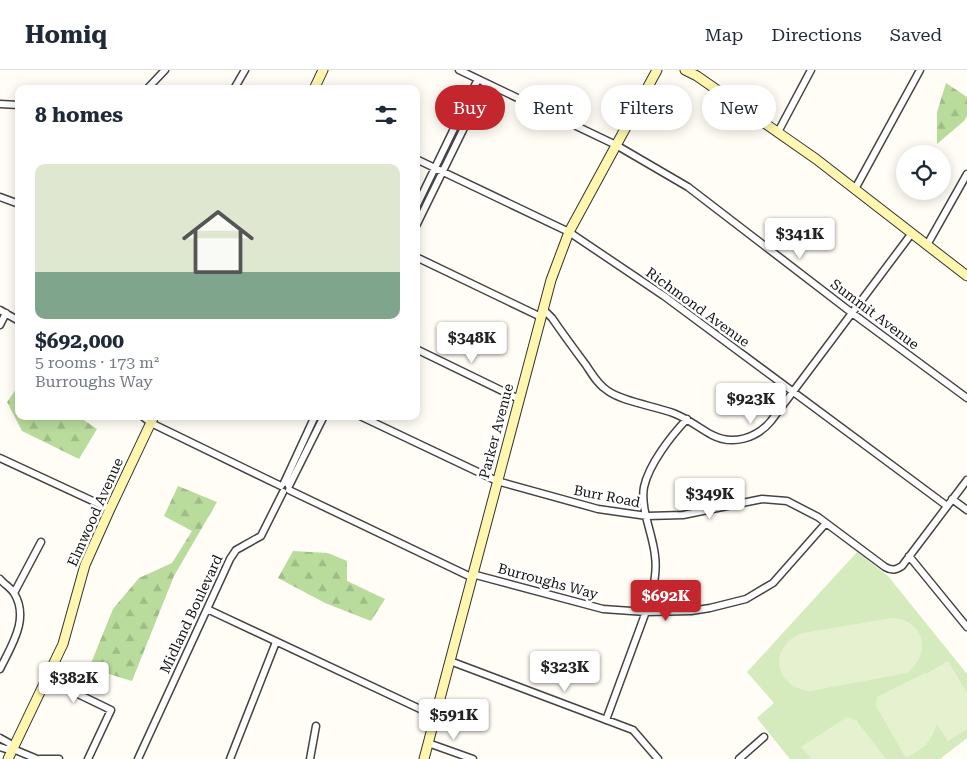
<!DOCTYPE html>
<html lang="en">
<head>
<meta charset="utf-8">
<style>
  body { margin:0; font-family:"Roboto Serif",serif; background:#f6f6f7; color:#1f2937; height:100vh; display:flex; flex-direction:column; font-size:19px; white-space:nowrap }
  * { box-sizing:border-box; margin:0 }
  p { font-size:16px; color:#747a83 }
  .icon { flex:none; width:28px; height:28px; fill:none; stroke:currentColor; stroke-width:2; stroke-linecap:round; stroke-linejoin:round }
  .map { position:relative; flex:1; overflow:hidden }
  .side { position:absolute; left:15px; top:15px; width:405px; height:335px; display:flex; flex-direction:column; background:#fff; border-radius:10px; box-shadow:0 2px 12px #0003 }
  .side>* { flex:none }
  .top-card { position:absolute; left:435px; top:15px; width:456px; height:45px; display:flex; gap:10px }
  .fabs { position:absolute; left:896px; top:75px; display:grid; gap:10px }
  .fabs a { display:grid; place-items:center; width:55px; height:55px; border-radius:50%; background:#fff; box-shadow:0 2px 12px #0003; font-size:25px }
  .price { position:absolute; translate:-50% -42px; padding:0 11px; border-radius:5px; background:#fff; color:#222; font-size:16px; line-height:32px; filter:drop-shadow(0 1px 2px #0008) }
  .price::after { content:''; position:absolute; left:50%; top:30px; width:15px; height:11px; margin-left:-8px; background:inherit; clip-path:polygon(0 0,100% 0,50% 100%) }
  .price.selected { background:#c4262e; color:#fff }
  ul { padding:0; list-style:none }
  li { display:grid; align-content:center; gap:10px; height:265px; padding:0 20px }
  li span { display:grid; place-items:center; height:155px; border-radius:10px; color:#555 }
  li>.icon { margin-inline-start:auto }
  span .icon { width:90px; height:90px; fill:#fffc; stroke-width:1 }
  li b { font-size:21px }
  h2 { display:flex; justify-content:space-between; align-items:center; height:60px; padding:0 20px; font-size:21px }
  .chip { padding:0 18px; border-radius:22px; background:#fff; box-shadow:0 2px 12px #0003; font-size:18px; line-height:45px }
  .chip.selected { background:#c4262e; color:#fff }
  header { display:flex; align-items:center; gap:30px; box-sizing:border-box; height:70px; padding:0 25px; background:#fff; border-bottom:1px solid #e0e1e3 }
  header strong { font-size:24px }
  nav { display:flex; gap:28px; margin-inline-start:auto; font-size:18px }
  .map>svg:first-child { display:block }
  .grass { fill:#d5ebbd }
  .forest { fill:url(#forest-firs) }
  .pitch { fill:#e6f2cf }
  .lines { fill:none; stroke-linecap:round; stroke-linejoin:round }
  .street-casing { stroke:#444; stroke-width:9 }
  .secondary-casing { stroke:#333; stroke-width:11 }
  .street { stroke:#fff; stroke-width:6 }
  .secondary { stroke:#fff6b0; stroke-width:9 }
  .labels { text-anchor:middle; stroke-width:5; stroke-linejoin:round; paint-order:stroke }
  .street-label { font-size:14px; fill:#111; stroke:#fff }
</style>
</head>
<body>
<header>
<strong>Homiq</strong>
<nav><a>Map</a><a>Directions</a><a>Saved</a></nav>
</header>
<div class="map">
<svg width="967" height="689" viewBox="0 0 967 689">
  <defs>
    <pattern id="forest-firs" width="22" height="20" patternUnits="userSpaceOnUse" patternTransform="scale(1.25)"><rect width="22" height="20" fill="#b9dc9c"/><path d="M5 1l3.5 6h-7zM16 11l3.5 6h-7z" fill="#9ebc85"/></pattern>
  </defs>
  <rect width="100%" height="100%" fill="#fffdf5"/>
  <path class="grass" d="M857,482l31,24 79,98v64l-27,21h-150l-33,-41 17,-15 -27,-31z"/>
  <path class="forest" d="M946,13l21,14v19l-3,5 -27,23v-32z
    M19,315v31h59l19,13 -18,30 -57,-28 -15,-29z
    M178,416l39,16 -43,74 -42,105 -43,-13 24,-59 26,-31 33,-15 20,-32 -28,-15z
    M293,481l35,2 19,8v20l38,18 -14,22 -46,-18 -47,-25z"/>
  <path class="pitch" d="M892,548c33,1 40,37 15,55l-97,18c-37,-4 -42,-46 -7,-58z
    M948,591l19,32v36l-19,12 -11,-17c-7,20 -13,24 -31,34l-30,-52 1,-9 48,-24 1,1z
    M847,647l9,3 30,39h-76l1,-1 -10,-11z"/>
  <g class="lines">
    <defs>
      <path id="street" d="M459,0l157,75 72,42 164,126 115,85
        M147,19l18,-19
        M234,19l11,-19
        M0,34l19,1
        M778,62l33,-62
        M416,89l153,73 95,64 283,210
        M855,119l65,-119
        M0,127l19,7
        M416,137l62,-128
        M416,156l70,-143
        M927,175l40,-71
        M416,187l125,60
        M543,239l9,9c11,16 22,31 34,47 6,9 12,20 22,26 16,11 46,15 65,22 14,5 26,15 39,22 21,11 45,3 59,-14l141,-188
        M0,240l19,11
        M0,255l6,-12
        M416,279l103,50
        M142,346l9,7 130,63
        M360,346l137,65 101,28 49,7 36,-1 79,-16 25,2 31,16 67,50c7,4 11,3 17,-1l65,-86
        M0,388l110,51
        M284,413l31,-67
        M289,416l35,-70
        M289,420l182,87
        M952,429l15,11
        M909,486l58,71
        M472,504l131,35 43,3 45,-1 19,-3 36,-9 27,-16 53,-60
        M0,509c4,5 11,9 14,14 16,26 -3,53 -14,76
        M14,523l27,-51
        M207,539l228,107
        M450,591l183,69 25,29
        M47,609l64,31 -23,49
        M606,650l45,-122c3,-14 6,-28 4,-42 -2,-22 -15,-47 -11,-69 5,-23 27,-51 43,-68
        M0,668l9,5 4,6h-7l-6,-2
        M428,673l45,16
        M13,679l24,10
        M40,689h19
        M138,689l92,-200 6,-9 25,-14 22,-44
        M230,689l46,-117
        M310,689l6,-33
        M739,689l25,-22"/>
      <path id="secondary" d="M685,0l12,6 119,83 151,117
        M314,19l9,-19
        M8,689l55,-115 22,-79 25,-56 44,-93
        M424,689l127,-479 18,-48 88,-162"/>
    </defs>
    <use href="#street" class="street-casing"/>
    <use href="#secondary" class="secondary-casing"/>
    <use href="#street" class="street"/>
    <use href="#secondary" class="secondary"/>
  </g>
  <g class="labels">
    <g class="street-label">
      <text transform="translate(698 237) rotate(36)" y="5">Richmond Avenue</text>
      <text transform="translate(875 244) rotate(37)" y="5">Summit Avenue</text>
      <text transform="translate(496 361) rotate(-75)" y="5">Parker Avenue</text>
      <text transform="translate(607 426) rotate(11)" y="5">Burr Road</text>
      <text transform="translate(95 442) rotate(-66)" y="5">Elmwood Avenue</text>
      <text transform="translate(548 511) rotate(15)" y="5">Burroughs Way</text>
      <text transform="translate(191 544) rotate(-65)" y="5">Midland Boulevard</text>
    </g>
  </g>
</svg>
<div class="fabs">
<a><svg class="icon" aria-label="locate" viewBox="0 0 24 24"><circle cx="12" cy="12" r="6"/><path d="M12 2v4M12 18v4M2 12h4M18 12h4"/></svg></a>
</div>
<b class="price" style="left:800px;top:190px">$341K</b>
<b class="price" style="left:472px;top:294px">$348K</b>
<b class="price" style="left:751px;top:355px">$923K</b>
<b class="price" style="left:710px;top:450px">$349K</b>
<b class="price selected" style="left:666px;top:552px">$692K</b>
<b class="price" style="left:565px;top:623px">$323K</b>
<b class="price" style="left:74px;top:634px">$382K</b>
<b class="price" style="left:454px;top:671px">$591K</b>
<div class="top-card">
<a class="chip selected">Buy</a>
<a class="chip">Rent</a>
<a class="chip">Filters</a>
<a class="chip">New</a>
</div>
<section class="side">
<h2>8 homes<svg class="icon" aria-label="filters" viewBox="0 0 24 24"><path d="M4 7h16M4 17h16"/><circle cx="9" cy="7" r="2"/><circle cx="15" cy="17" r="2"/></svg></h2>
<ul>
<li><span style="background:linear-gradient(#dfe7d0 70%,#7fa58c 0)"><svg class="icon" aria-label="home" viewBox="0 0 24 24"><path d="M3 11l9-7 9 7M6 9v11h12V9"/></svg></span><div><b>$692,000</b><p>5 rooms · 173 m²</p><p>Burroughs Way</p></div></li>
</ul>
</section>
</div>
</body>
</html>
